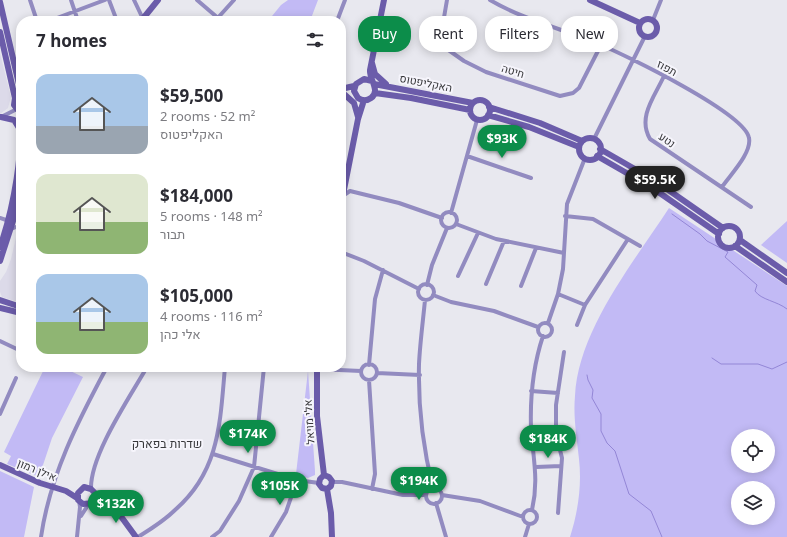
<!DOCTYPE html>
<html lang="en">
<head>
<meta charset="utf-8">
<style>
  body { margin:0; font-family:"Noto Sans",Heebo,sans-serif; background:#f7f7f7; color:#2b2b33; height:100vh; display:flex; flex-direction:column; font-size:15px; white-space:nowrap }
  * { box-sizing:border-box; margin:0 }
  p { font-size:13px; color:#7c7c81 }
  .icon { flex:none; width:22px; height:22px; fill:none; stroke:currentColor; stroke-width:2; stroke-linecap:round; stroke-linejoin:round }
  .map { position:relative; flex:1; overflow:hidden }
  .panel { position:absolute; left:16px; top:16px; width:330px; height:356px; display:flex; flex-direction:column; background:#fff; border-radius:16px; box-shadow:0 2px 10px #0003 }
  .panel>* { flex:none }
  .hud { position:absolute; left:358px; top:16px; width:369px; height:36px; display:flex; gap:8px }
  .controls { position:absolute; left:731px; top:429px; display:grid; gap:8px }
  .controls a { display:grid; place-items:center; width:44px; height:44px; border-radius:50%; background:#fff; box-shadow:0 2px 10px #0003; font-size:20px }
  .price { position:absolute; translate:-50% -34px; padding:0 9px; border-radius:14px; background:#0c8d4a; color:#fff; font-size:13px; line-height:26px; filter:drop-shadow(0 1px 2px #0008) }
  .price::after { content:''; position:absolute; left:50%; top:24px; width:12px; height:9px; margin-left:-6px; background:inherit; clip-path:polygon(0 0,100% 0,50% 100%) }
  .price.selected { background:#222; color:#fff }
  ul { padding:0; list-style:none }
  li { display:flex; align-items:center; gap:12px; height:100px; padding:0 20px }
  li span { display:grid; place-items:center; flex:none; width:112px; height:80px; border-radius:12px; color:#555 }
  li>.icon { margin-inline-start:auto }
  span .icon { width:48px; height:48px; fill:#fffc; stroke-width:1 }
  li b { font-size:17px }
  h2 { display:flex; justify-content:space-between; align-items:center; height:48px; padding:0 20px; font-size:17px }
  .chip { padding:0 14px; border-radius:16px; background:#fff; box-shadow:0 2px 10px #0003; font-size:14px; line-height:36px }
  .chip.selected { background:#0c8d4a; color:#fff }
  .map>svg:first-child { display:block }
  .built { fill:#dcdae9 }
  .green { fill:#c2baf5; fill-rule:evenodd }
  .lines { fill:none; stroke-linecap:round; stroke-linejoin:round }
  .stream { stroke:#9386d6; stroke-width:1 }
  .street { stroke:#928bc0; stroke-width:4 }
  .secondary { stroke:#6b5caa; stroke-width:6 }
  .labels { text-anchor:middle; stroke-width:4; stroke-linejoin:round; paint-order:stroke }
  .street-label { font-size:11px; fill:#37373a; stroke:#f6f5fc }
  .neighbourhood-label { font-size:12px; fill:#37373a; stroke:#f6f5fc }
</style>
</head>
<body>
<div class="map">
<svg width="787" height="537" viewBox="0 0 787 537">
  <rect width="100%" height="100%" fill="#e8e8ef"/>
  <path class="built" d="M0,53l11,44 -3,11 -8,6z
    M21,231v72l-19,-6 -2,-5v-11l6,-9 5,-13 6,-26z"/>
  <path class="green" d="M288,0h30l-8,21h-42l13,-16z
    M669,208l118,78v251h-217c8,-25 12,-52 9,-78 -2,-21 -6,-41 -4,-63 3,-66 59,-134 94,-188zM738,436h30v30h-30zM738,488h30v30h-30z
    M787,221v42l-26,-18z
    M45,367h17l21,10 -31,61 -13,39 -32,-13 4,-8 -7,-4z
    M308,371l7,100v4l-7,3 -12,-4z
    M0,471l34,16 -10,50h-24z"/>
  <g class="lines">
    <path class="stream" d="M672,214l28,20 7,7 21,11 -3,5 32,28 -2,6c6,9 22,10 32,18
      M712,358l9,6h37l14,5 15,-7
      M587,375l1,5 5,10 -1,8 9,16v17l6,12 8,8 14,43 22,17 11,26"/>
    <path class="street" d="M30,0l7,21
      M71,0l7,21
      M109,0l8,21
      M134,0l10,21
      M197,0l21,18
      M447,0l-6,35 1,8 5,6 17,12 22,11 74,24 13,-3 6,-5 22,-43
      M490,0c34,20 73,29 109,44 26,11 146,69 150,94 3,15 -19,37 -27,49
      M653,20l8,-20
      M49,21l56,-21
      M215,21l19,-21
      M337,21l8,-21
      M664,76c-9,20 -27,41 -14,63l101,68
      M1,117l16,-8
      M594,139l51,-103
      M467,156l64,22
      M344,195l6,-4 49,12 43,15
      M441 220a8 8 0 1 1 16 0a8 8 0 1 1-16 0Z
      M15,213l6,9
      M451,213l26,-93
      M565,216l28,3 47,27
      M0,218l9,3
      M456,224l40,15 68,14
      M11,229l10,-4
      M341,252l23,9 55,28
      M458,276l20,-43
      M486,284l18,-43
      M418 292a8 8 0 1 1 16 0a8 8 0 1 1-16 0Z
      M427,285l5,-20 15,-37
      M521,286l15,-38
      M558,294l27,11
      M433,295l18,7 43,9 44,16
      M425,300c-2,21 -5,43 -6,64 -1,41 4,84 14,124
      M538 330a7 7 0 1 1 14 0a7 7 0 1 1-14 0Z
      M548,323l10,-29 5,-25 4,-65 18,-46
      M577,325l8,-20 43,-66
      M0,341l21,10
      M361 372a8 8 0 1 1 16 0a8 8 0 1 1-16 0Z
      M369,365l6,-66 8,-29
      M317,369l44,2
      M377,373l43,2
      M369,380l6,94 -3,15
      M531,391l27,2
      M0,414l16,-36
      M213,454l84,26 22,3
      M536,467l25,-1
      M332,482h10l61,13h23
      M426 496a8 8 0 1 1 16 0a8 8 0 1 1-16 0Z
      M91,489c-1,-34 39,-92 56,-122
      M442,495l38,6 43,16
      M436,503l10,34
      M523 517a7 7 0 1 1 14 0a7 7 0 1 1-14 0Z
      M532,510c7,-30 1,-52 -1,-82 -1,-31 2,-62 12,-92
      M558,513l4,-55 -6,-24v-29l8,-53
      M81,516l7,-11
      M41,537c9,-62 37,-116 66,-170
      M77,537l3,-30 -1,-6
      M138,537c13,-8 26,-16 37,-27 45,-39 45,-88 50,-143
      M212,537l8,-6 19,-30 15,-34 10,-100
      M271,537l15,-25 11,-32
      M525,537l4,-13"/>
    <path class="secondary" d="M590,0l50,23
      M0,2l21,91
      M639 28a9 9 0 1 1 18 0a9 9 0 1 1-18 0Z
      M141,21l17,-21
      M0,32l15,66 -1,7 3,4h4
      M372,63l3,11 11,10
      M372,81l-8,-2 -8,5 -2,7 4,7c4,3 9,3 13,0 10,-7 -2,-19 -1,-28l14,-70
      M374,84l99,19
      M341,89l13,-3
      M375,93l36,5 59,12
      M344,94l10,9 4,14
      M470 110a10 10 0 1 1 20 0a10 10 0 1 1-20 0Z
      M489,107l51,16 42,18
      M488,115l41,12 50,20
      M1,117l13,3 5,8
      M579 149a11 11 0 1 1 22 0a11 11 0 1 1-22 0Z
      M600,149l54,31 69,48
      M597,156l54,31 68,47
      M341,205l17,-86 6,-19
      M718 237a11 11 0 1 1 22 0a11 11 0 1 1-22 0Z
      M740,240l47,33
      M735,246l52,36
      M0,247c13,-37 25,-99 19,-138
      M0,261l13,-40 8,-51
      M0,300l21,7
      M0,308l21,5
      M317,367v49l7,59
      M0,465l40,18 26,8 11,7
      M324,475l-4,4 -1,5 3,4 5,1
      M324,475l5,2 3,4 -1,5 -4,3
      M327,489l4,24 1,24
      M104,502l-21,2 -5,-4v-7l6,-6 7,2 13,13 13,9 19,26"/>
  </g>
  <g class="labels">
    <g class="street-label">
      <text transform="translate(667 68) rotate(28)" y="4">תפוז</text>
      <text transform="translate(513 71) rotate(17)" y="4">חיטה</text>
      <text transform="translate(426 83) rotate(11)" y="4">האקליפטוס</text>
      <text transform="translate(667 140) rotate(35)" y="4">נטע</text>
      <text transform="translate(309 422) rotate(-94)" y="4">אלי מויאל</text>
      <text transform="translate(37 470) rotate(22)" y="4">אילן רמון</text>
    </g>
    <g class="neighbourhood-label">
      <text x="167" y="448">שדרות בפארק</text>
    </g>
  </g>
</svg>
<div class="controls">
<a><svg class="icon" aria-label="locate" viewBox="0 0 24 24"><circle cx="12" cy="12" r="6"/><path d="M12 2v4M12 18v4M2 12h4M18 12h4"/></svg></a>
<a><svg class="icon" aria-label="layers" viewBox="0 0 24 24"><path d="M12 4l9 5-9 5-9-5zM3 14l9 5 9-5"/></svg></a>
</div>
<b class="price" style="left:502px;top:159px">$93K</b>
<b class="price selected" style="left:655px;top:200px">$59.5K</b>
<b class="price" style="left:248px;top:454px">$174K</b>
<b class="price" style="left:548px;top:459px">$184K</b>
<b class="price" style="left:419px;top:501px">$194K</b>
<b class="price" style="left:280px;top:506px">$105K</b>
<b class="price" style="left:116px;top:524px">$132K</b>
<div class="hud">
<a class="chip selected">Buy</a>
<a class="chip">Rent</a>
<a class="chip">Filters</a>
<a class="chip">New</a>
</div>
<section class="panel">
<h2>7 homes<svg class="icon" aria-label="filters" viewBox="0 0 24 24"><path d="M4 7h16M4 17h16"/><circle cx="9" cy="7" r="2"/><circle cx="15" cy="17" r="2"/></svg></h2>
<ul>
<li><span style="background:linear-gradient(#a9c7e8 65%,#9aa5b1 0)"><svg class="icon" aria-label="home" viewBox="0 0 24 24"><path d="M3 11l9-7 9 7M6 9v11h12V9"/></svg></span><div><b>$59,500</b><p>2 rooms · 52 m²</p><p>האקליפטוס</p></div></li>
<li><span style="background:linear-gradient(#dfe7d0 60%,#8fb573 0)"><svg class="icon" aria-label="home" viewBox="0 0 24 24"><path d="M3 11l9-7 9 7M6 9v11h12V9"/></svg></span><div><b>$184,000</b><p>5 rooms · 148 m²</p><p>תבור</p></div></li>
<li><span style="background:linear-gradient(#a9c7e8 60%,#8fb573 0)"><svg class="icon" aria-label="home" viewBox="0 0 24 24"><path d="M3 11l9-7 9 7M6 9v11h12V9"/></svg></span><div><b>$105,000</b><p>4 rooms · 116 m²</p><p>אלי כהן</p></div></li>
</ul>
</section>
</div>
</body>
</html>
